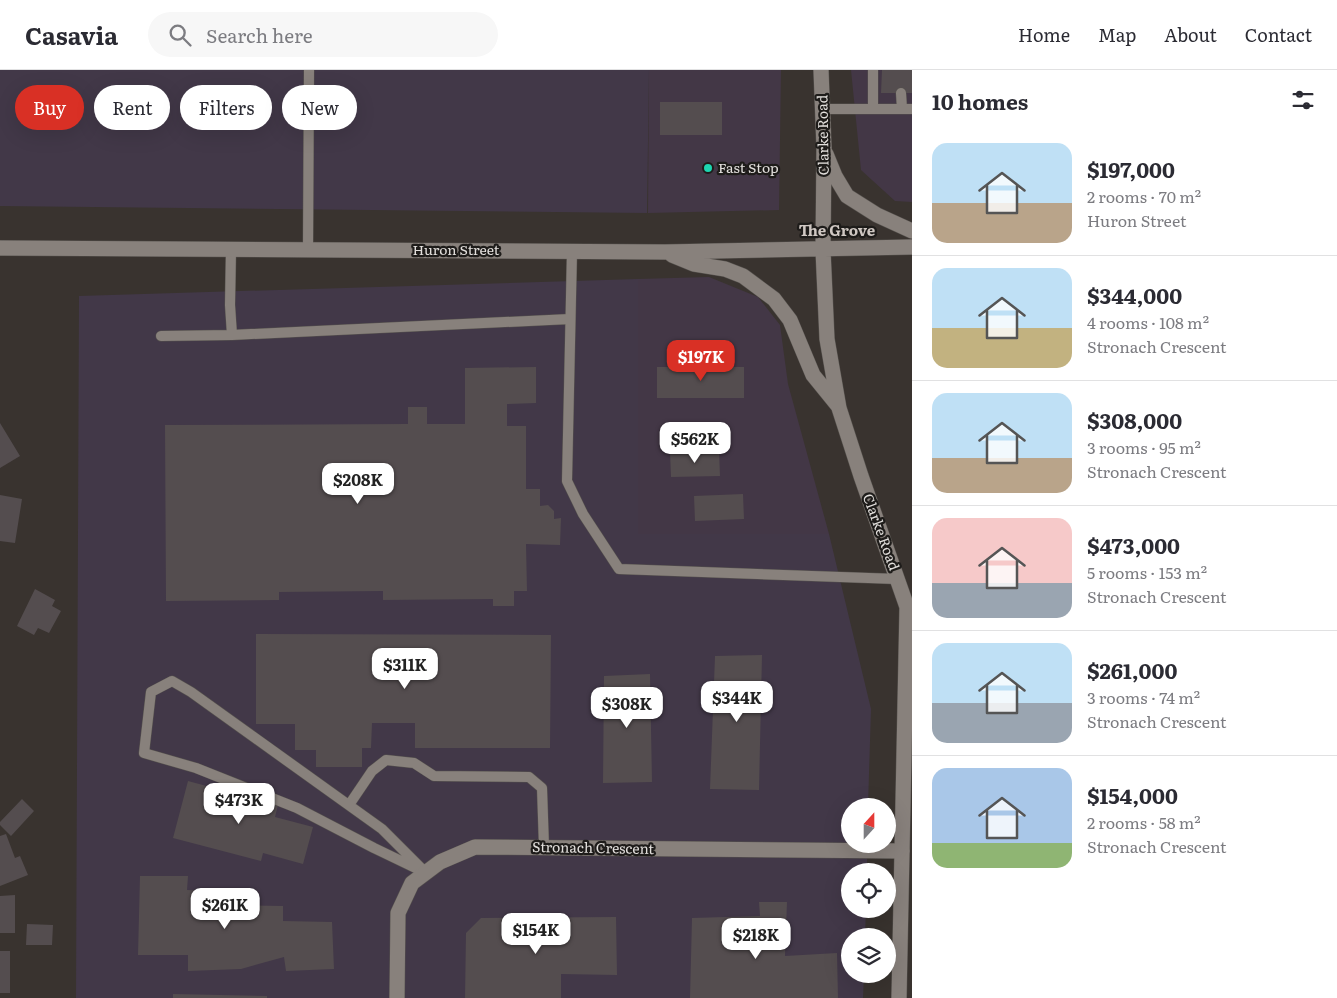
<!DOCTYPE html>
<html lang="en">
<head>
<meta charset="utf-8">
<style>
  body { margin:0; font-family:Literata,serif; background:#f7f7f7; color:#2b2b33; height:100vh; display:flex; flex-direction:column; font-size:19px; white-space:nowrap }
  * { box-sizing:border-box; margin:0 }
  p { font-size:16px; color:#7c7c81 }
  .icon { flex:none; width:28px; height:28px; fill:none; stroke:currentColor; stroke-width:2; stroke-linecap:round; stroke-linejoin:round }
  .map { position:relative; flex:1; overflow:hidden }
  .details { display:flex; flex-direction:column; background:#fff; width:425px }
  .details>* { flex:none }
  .hud { position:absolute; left:15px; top:15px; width:475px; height:45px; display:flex; gap:10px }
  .needle { width:32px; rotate:21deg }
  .controls { position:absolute; left:841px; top:728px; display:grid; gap:10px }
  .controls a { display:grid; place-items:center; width:55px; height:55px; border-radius:50%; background:#fff; box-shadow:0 5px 20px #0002; font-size:25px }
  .price { position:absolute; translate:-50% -42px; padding:0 11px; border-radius:10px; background:#fff; color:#222; font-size:16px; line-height:32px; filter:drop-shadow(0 1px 2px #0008) }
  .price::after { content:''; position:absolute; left:50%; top:30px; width:15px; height:11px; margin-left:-8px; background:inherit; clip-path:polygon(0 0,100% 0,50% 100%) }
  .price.selected { background:#d93025; color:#fff }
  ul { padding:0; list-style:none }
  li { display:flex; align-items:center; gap:15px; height:125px; padding:0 20px }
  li+li { border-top:1px solid #e1e1e2 }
  li span { display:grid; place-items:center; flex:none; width:140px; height:100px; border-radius:15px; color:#555 }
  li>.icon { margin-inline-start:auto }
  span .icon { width:60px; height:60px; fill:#fffc; stroke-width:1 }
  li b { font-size:21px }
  h2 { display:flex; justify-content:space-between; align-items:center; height:60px; padding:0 20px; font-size:21px }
  .tag { padding:0 18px; border-radius:22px; background:#fff; box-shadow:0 5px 20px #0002; font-size:18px; line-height:45px }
  .tag.selected { background:#d93025; color:#fff }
  header { display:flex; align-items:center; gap:30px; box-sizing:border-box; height:70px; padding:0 25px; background:#fff; border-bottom:1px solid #e1e1e2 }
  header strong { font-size:24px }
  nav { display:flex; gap:28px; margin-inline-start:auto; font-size:18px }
  .search { width:350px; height:45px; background:#f7f7f7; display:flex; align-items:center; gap:12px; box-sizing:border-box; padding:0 18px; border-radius:28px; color:#7c7c81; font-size:19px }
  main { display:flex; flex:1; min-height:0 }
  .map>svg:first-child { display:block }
  .commercial { fill:#433746 }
  .industrial { fill:#423848 }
  .building { fill:#544d4f }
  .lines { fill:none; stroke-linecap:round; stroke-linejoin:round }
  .lane-casing { stroke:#56524e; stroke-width:11 }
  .street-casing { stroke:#56524e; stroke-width:16 }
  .secondary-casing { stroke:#56524e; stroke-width:16 }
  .lane { stroke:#88817c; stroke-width:10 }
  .street { stroke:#88817c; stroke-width:15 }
  .secondary { stroke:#88817c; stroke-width:15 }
  .poi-dot { fill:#1dd5b1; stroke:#1e1c1a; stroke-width:2 }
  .labels { text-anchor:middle; stroke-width:4.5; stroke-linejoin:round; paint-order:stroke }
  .street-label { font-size:14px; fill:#e2dfdc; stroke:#1e1c1a }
  .poi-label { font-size:14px; fill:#e2dfdc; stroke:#1e1c1a; text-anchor:start }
  .neighbourhood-label { font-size:15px; font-weight:bold; fill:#d0c8c3; stroke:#1e1c1a }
</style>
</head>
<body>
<header>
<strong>Casavia</strong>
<div class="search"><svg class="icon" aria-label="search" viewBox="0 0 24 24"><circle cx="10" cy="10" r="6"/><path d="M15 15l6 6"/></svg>Search here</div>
<nav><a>Home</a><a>Map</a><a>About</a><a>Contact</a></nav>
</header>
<main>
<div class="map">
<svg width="912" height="928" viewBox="0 0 912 928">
  <rect width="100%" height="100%" fill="#39332f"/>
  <path class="commercial" d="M649,0h132l-2,140 -131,3z
    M851,0h61v132l-17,-1 -34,-31z
    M709,207l49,20 22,28 8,59 41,150 -191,1v-256z"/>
  <path class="industrial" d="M0,0h649l-2,143 -647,-7z
    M638,209v255h191l42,175 -3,97h-18v38h17v27h-17v38h16l-1,27h-15v38h14l-1,24h-787l3,-702z"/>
  <path class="building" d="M882,0h30v23h-31z
    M660,32h62v33h-62z
    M536,297v36l-29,1v22h19v63h14v17l8,-1 6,6v8l7,-1 -1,27 -34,-1 1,47h-13v15h-21v-7l-110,1v-9l-104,1v8l-113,1 -1,-176 243,-1v-17h19v17h38v-56z
    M657,297h87v31h-87z
    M0,353l20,33 -20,12z
    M719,380l1,26 -49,1 -1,-26z
    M743,424l1,25 -49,2 -1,-25z
    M0,425l22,4 -7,44 -15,-2z
    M35,519l20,11 -3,6 9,5 -12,22 -11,-5 -4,7 -17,-9z
    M256,564l295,1 -1,113h-135v-25h-43l-1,25h-9v19h-46v-17h-21v-26h-39z
    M762,585l-3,135 -49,-1 5,-133z
    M650,604l2,108 -49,1 1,-107z
    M188,711l90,24 -3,12 38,10 -10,37 -40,-11 -2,8 -88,-23z
    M22,729l12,12 -23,25 -11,-11v-3z
    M6,764l9,24 5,-2 8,19 -28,11v-50z
    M140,806h48l-1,14 48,2v13l48,1v15l49,1 2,47 -48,2 -2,-14 -43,12 -53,2v-16h-50z
    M15,825v38h-15v-37z
    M759,832h28l-2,54 52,-3 1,45h-148l2,-80 68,-2z
    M616,847l1,58 -56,-1v24h-96l1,-65 15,-15z
    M27,854l26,1 -1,20h-26z
    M0,881h10v42h-10z
    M173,924l94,2v2h-94z"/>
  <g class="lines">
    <defs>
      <path id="lane" d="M901,23l1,16
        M822,39h51v-39
        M873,39h39
        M231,179l-1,56 2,30
        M308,179l1,-179
        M572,181l-5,230 16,33 36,55 278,10
        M161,266l71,-1 338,-16
        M172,611l19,11 191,137 44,44 -52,-25 -77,-40 -101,-40 -52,-15 7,-61z
        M349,735l23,-34 14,-11 28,3 20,13 95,1 13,11 2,59"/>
      <path id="street" d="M397,928l1,-85 14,-30 28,-21 35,-15 427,4"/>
      <path id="secondary" d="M821,0l3,78 -1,102 4,89 12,69 22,68 46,131 -8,391
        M826,84l9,22 12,20 30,19 35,16
        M0,178l665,4 247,-5
        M672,185l22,9 31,5 18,7 31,23 16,21 23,55 26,32"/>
    </defs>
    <use href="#lane" class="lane-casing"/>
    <use href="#street" class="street-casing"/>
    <use href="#secondary" class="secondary-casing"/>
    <use href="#lane" class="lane"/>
    <use href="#street" class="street"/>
    <use href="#secondary" class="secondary"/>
  </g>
  <circle class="poi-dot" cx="708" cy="98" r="5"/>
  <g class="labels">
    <g class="street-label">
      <text transform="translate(823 65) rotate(-91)" y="5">Clarke Road</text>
      <text x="456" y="185">Huron Street</text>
      <text transform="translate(881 462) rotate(70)" y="5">Clarke Road</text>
      <text transform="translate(593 778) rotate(1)" y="5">Stronach Crescent</text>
    </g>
    <g class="poi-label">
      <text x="718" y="103">Fast Stop</text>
    </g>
    <g class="neighbourhood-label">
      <text x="837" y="166">The Grove</text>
    </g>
  </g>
</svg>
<div class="controls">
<a><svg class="needle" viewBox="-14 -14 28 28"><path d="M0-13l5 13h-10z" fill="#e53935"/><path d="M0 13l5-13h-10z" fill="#7c7c81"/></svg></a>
<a><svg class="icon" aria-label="locate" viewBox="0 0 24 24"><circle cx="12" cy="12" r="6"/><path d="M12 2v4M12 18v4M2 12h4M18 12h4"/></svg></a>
<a><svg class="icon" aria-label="layers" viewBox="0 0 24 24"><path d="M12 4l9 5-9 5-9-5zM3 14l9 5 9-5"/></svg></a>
</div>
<b class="price selected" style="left:701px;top:312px">$197K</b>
<b class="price" style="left:695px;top:394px">$562K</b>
<b class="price" style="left:358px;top:435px">$208K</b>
<b class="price" style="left:405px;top:620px">$311K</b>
<b class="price" style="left:737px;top:653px">$344K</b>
<b class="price" style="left:627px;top:659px">$308K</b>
<b class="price" style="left:239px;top:755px">$473K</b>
<b class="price" style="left:225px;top:860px">$261K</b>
<b class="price" style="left:536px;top:885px">$154K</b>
<b class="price" style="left:756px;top:890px">$218K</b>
<div class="hud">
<a class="tag selected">Buy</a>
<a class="tag">Rent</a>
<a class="tag">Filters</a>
<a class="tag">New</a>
</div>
</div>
<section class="details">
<h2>10 homes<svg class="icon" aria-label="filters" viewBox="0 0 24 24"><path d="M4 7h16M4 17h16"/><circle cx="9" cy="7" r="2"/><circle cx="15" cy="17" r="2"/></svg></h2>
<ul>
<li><span style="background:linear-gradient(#bfe0f5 60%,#b9a48a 0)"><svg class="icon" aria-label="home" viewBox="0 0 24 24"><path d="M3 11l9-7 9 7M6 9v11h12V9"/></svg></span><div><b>$197,000</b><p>2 rooms · 70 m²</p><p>Huron Street</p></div></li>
<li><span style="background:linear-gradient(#bfe0f5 60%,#c2b280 0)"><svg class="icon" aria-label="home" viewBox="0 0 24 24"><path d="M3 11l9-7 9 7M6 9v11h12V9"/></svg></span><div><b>$344,000</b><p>4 rooms · 108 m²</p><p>Stronach Crescent</p></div></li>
<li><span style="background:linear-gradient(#bfe0f5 65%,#b9a48a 0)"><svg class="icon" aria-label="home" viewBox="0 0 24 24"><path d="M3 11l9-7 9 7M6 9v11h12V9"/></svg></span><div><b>$308,000</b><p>3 rooms · 95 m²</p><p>Stronach Crescent</p></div></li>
<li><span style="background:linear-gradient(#f6c9c9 65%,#9aa5b1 0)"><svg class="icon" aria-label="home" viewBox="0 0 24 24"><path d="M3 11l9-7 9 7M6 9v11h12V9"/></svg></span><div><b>$473,000</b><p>5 rooms · 153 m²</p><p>Stronach Crescent</p></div></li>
<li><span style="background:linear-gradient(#bfe0f5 60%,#9aa5b1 0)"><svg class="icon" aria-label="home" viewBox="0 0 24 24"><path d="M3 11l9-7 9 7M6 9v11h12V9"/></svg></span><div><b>$261,000</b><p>3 rooms · 74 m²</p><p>Stronach Crescent</p></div></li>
<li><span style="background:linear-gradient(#a9c7e8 75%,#8fb573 0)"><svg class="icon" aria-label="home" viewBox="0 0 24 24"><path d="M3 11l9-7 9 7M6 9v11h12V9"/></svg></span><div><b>$154,000</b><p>2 rooms · 58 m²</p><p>Stronach Crescent</p></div></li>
</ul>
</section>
</main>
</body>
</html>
